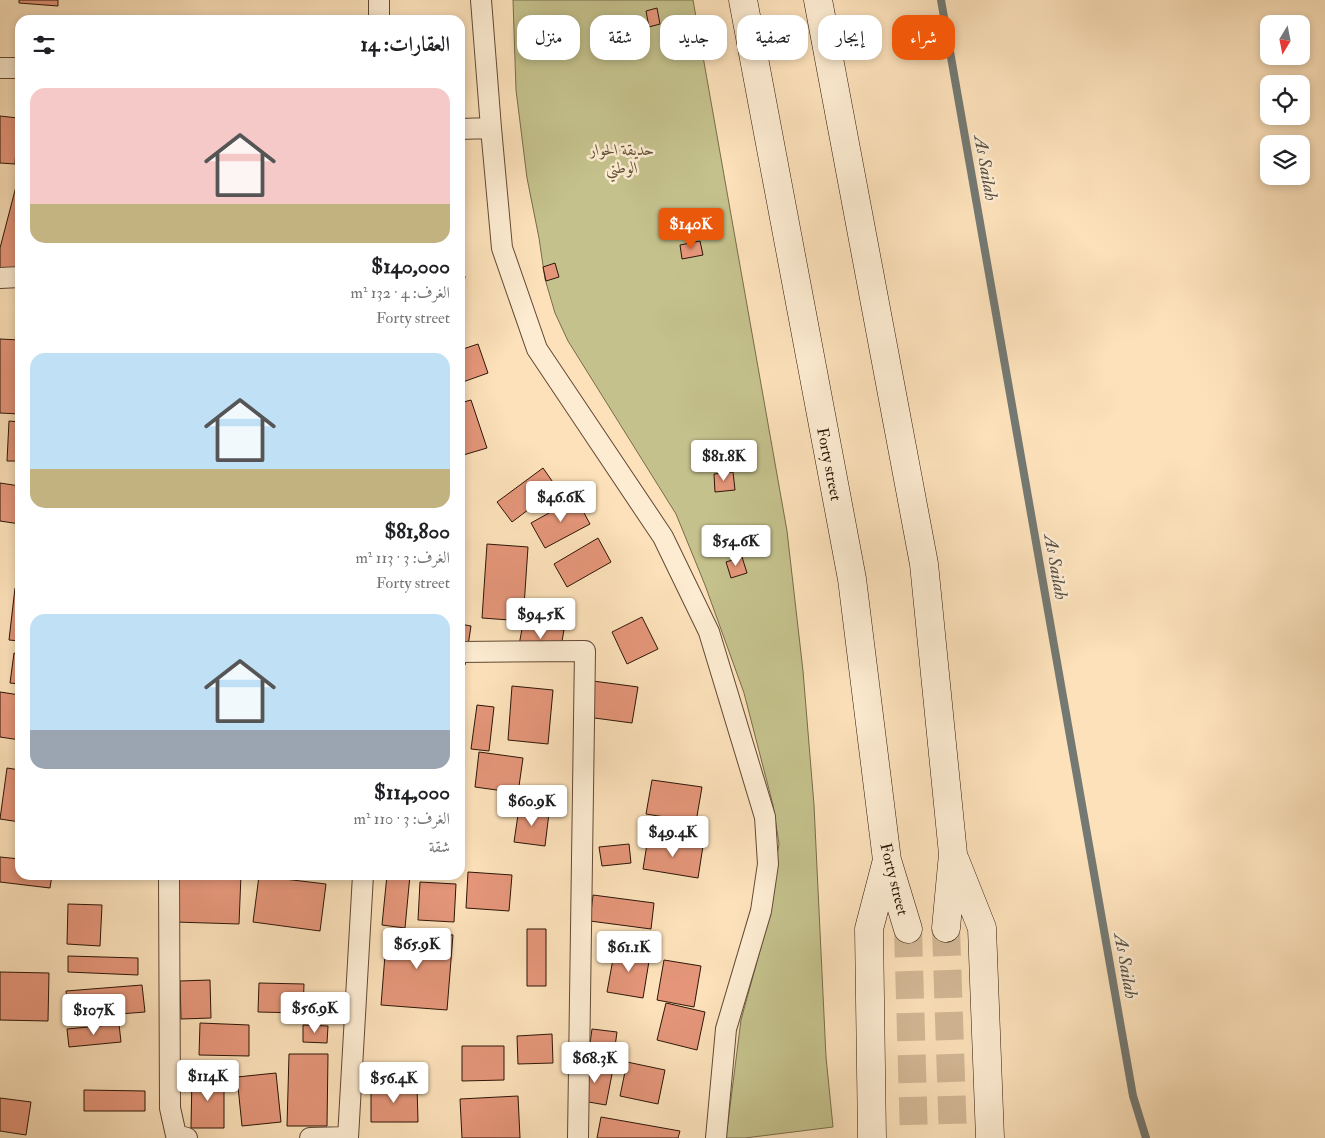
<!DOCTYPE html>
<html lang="ar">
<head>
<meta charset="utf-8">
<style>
  body { margin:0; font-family:"IM FELL Double Pica",Amiri,serif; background:#f6f6f6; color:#202124; direction:rtl; height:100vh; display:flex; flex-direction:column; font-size:19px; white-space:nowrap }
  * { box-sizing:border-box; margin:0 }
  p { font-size:16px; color:#757577 }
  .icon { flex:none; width:28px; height:28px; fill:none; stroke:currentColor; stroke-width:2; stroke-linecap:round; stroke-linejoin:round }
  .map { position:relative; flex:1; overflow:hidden; direction:ltr }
  .panel { position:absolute; left:15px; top:15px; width:450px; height:865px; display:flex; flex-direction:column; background:#fff; border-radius:15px; box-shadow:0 2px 8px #0003; direction:rtl }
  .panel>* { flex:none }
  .banner { position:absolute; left:480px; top:15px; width:475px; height:45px; direction:rtl; display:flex; gap:10px }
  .needle { width:32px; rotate:190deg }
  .buttons { position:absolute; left:1260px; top:15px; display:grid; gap:10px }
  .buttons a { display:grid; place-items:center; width:50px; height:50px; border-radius:10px; background:#fff; box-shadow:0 2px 8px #0003; font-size:25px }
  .price { position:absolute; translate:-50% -42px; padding:0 11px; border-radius:5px; background:#fff; color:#222; font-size:16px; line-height:32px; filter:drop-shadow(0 1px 2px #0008) }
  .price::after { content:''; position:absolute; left:50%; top:30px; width:15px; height:11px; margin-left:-8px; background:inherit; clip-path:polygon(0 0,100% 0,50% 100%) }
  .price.current { background:#ea580c; color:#fff }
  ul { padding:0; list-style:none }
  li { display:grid; align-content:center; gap:10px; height:265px; padding:0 15px }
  li span { display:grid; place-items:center; height:155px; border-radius:15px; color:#555 }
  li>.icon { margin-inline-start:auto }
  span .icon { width:90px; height:90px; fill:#fffc; stroke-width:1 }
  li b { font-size:21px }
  h2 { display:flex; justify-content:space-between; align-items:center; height:60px; padding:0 15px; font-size:21px }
  .pill { padding:0 18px; border-radius:15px; background:#fff; box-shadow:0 2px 8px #0003; font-size:18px; line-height:45px }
  .pill.current { background:#ea580c; color:#fff }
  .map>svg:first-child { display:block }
  .green { fill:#c4c18c; stroke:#786c4a }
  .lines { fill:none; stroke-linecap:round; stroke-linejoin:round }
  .stream { stroke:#747973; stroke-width:8 }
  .building { fill:#e5967a; stroke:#2d1607 }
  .secondary-tunnel { stroke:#d3b896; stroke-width:28; stroke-dasharray:28 14; stroke-linecap:butt }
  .street-casing { stroke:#614934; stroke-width:22 }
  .secondary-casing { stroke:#2d1607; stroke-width:29 }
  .street { stroke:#fdecd2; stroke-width:20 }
  .secondary { stroke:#fdecd2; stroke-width:28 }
  .labels { text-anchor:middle; stroke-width:5; stroke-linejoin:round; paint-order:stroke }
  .park-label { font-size:16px; font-style:italic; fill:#625236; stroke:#fdecd2 }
  .street-label { font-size:16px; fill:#2d1607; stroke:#fdecd2 }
  .water-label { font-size:18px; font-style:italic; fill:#575046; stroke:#fdecd2 }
</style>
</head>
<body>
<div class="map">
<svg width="1325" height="1138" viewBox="0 0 1325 1138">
  <rect width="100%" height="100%" fill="#fce1ba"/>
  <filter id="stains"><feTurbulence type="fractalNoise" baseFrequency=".004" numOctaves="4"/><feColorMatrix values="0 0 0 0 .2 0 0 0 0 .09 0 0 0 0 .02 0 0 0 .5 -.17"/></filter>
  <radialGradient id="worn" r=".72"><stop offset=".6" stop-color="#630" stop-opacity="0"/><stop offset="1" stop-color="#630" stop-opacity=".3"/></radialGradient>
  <path class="green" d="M513,0h180l94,531 16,140 11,134 12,252 7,70 -88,11h-19l15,-118 20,-73 18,-103 -6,-39 -29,-112 -39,-108 -29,-71 -108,-173 -13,-28 -10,-34 -6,-41 -12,-60 -11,-88z"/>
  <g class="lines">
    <path class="stream" d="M941,0l192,1096 13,42"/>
  </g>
  <path class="building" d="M19,0h39v6l-39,-3z
    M657,8l3,16 -11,3 -3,-16z
    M0,116l18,2 -3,46 -15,-1z
    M19,175l1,1v103l-20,-5v-26z
    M700,241l3,14 -21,4 -2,-14z
    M555,263l4,14 -13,4 -3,-14z
    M460,276h5l-5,39z
    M0,339l20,1v74l-20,-1z
    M478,344l10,29 -28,10v-33z
    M471,400l16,48 -27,8v-53z
    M9,421l11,1v39h-13z
    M543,468l14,20 -45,34 -15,-20z
    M733,472l2,18 -20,2 -1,-18z
    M0,483l20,3v38l-20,-3z
    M576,498l14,26 -45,24 -14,-25z
    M598,538l13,24 -44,25 -13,-23z
    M487,544l41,3 -5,74 -41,-3z
    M742,557l5,16 -16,5 -5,-16z
    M15,588l5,1v52l-11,-1z
    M642,617l16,32 -31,15 -15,-32z
    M523,623l41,7 -5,28 -41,-7z
    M460,624l11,2 -6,39 -5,-1z
    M14,653l6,1v30l-10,-1z
    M593,681l45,6 -6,36 -45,-6z
    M512,686l41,4 -5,54 -40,-4z
    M0,692l20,3v45l-20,-3z
    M477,705l17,2 -5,44 -18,-2z
    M479,752l44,6 -5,35 -43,-6z
    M7,768l13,2v52l-20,-3z
    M652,780l50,7 -6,35 -50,-8z
    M519,808l30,5 -4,33 -31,-4z
    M648,838l55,8 -5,32 -55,-9z
    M629,844l2,19 -29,3 -3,-19z
    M0,857l20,2v16h32l-2,13 -50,-6z
    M468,872l44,3 -3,36 -43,-3z
    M177,875h64l-2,49 -64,-2z
    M387,875h23l-5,53 -23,-3z
    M259,876l67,8 -6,47 -67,-9z
    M420,882l36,2 -2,38 -36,-2z
    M593,895l61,8 -3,26 -61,-8z
    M68,904l34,1 -2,41 -33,-2z
    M527,929h19v57h-19z
    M387,930l66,5 -6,75 -66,-5z
    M615,948l35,7 -7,43 -36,-6z
    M68,956l70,2v17l-70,-3z
    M664,960l37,6 -7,41 -37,-7z
    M0,972l49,1 -1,48 -48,-1z
    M210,980l1,38 -30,1 -1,-38z
    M259,983l45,1 -1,29 -45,-1z
    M142,985l3,27 -77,6 -2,-27z
    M666,1003l39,9 -8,38 -40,-10z
    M200,1023l49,2v31l-50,-1z
    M119,1024l2,18 -52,5 -2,-18z
    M303,1025l25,1 -1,17 -24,-1z
    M592,1029l25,3 -3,22 -25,-3z
    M552,1034l1,29 -35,1 -1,-28z
    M462,1046h42v34l-42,1z
    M289,1054h39l-1,72h-40z
    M627,1062l38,8 -7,34 -38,-8z
    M583,1064l30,5 -7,36 -29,-5z
    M276,1073l5,49 -39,4 -5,-49z
    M192,1075h32v53h-33z
    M371,1086h46l1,36h-47z
    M84,1090l61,1v20h-61z
    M518,1096l2,42h-58l-2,-39z
    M0,1098l31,4 -5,33 -26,-4z
    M601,1117l79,14 -2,7h-81z"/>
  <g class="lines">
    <path class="secondary-tunnel" d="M946,928l7,210
      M908,929l6,209"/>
    <defs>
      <path id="street" d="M379,0v20
        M481,0l10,128 11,120 35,101 126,188 46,95 56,185 3,47 -7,47 -35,118 -10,109
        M0,68h20
        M460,129l31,-1
        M0,278l20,-1
        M460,652l125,-1 -7,487
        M169,875l1,233 6,27 11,3
        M310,1138l38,-1
        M348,1138l15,-263"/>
      <path id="secondary" d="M743,0l109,579 35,281 21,69
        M818,0l106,564 29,290 -7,74
        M955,860l27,68 8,210
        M872,1138l-3,-209 18,-69"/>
    </defs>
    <use href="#street" class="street-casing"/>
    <use href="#secondary" class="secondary-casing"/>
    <use href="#street" class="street"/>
    <use href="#secondary" class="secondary"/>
  </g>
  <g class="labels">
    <g class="park-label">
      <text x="622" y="155">حديقة الحوار<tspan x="622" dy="18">الوطني</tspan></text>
    </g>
    <g class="street-label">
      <text transform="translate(830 464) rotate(79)" y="6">Forty street</text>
      <text transform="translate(895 879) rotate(76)" y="6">Forty street</text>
    </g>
    <g class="water-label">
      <text transform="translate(986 168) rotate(80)" y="6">As Sailah</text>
      <text transform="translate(1056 567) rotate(80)" y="6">As Sailah</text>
      <text transform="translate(1126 966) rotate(80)" y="6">As Sailah</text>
    </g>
  </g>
  <rect width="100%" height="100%" filter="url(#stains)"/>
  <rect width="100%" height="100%" fill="url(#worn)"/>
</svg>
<div class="buttons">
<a><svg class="needle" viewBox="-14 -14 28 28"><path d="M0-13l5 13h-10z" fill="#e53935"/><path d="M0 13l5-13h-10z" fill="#757577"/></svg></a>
<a><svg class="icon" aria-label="locate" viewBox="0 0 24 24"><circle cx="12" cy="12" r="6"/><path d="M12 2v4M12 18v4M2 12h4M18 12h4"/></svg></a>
<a><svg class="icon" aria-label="layers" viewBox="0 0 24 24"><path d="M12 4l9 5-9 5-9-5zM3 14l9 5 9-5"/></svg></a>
</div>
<b class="price current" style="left:691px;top:250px">$140K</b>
<b class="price" style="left:724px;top:482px">$81.8K</b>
<b class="price" style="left:561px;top:523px">$46.6K</b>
<b class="price" style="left:736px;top:567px">$54.6K</b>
<b class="price" style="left:541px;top:640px">$94.5K</b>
<b class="price" style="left:532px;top:827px">$60.9K</b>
<b class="price" style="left:673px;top:858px">$49.4K</b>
<b class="price" style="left:417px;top:970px">$65.9K</b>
<b class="price" style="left:629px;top:973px">$61.1K</b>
<b class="price" style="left:315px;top:1034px">$56.9K</b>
<b class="price" style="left:94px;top:1036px">$107K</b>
<b class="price" style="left:595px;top:1084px">$68.3K</b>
<b class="price" style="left:208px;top:1102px">$114K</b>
<b class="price" style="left:394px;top:1104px">$56.4K</b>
<div class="banner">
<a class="pill current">شراء</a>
<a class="pill">إيجار</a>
<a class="pill">تصفية</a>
<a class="pill">جديد</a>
<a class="pill">شقة</a>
<a class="pill">منزل</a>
</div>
<section class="panel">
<h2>العقارات: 14<svg class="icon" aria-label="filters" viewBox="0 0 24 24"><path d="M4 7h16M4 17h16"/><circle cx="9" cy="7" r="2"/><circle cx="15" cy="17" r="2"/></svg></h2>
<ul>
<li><span style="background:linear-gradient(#f6c9c9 75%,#c2b280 0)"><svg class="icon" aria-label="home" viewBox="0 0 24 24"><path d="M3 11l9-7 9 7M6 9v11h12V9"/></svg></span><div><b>$140,000</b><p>الغرف: 4 · 132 m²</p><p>Forty street</p></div></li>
<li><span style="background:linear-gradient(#bfe0f5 75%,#c2b280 0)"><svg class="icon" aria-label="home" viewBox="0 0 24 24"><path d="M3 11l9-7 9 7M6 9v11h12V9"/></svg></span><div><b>$81,800</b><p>الغرف: 3 · 113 m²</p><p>Forty street</p></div></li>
<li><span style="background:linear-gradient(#bfe0f5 75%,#9aa5b1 0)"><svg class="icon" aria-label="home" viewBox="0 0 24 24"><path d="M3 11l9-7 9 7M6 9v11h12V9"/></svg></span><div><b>$114,000</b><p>الغرف: 3 · 110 m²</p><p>شقة</p></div></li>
</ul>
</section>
</div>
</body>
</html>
